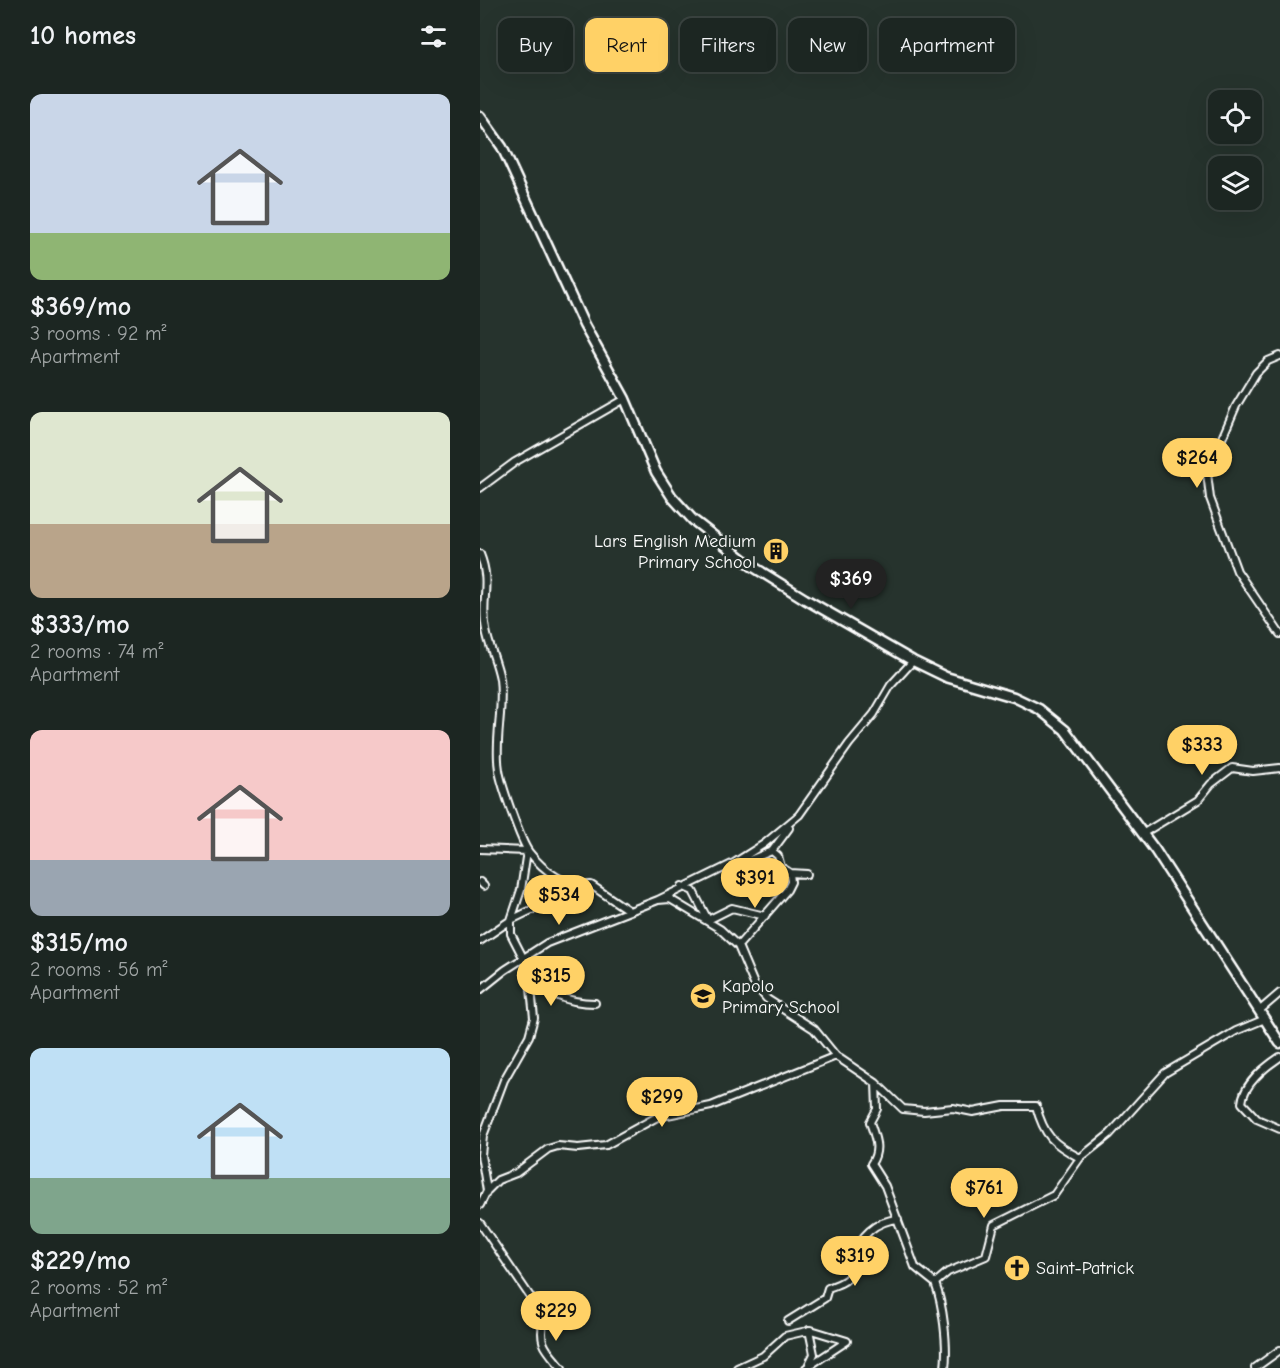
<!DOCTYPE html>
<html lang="en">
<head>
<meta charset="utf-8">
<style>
  body { margin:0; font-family:"Comic Neue",sans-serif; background:#252e2a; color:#f1f3f6; height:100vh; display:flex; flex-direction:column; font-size:22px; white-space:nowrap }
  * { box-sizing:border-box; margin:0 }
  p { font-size:20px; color:#a0a5a5 }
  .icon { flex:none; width:33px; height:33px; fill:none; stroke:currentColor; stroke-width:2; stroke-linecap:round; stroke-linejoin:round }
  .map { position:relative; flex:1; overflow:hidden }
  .side { display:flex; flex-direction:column; background:#1c2622; width:480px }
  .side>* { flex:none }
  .guide { position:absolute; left:18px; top:18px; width:570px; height:54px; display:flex; gap:12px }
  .buttons { position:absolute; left:728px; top:90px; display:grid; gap:12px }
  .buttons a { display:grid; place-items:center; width:54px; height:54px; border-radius:12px; background:#1c2622; box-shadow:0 6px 24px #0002,0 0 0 2px #3a4340; font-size:30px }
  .price { position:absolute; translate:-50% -51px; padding:0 14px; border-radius:21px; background:#ffd166; color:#111; font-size:20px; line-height:39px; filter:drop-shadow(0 2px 3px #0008) }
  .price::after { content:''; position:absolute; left:50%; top:36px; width:18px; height:14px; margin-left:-9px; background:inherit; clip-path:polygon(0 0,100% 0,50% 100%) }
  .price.current { background:#222; color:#fff }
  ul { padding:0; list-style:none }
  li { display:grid; align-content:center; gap:12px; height:318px; padding:0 30px }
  li span { display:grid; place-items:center; height:186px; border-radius:12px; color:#555 }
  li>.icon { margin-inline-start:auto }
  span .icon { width:108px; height:108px; fill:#fffc; stroke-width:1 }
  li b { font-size:26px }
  h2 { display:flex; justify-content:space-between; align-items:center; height:72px; padding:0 30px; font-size:26px }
  .chip { padding:0 21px; border-radius:12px; background:#1c2622; box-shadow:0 6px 24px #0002,0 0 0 2px #3a4340; font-size:21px; line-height:54px }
  .chip.current { background:#ffd166; color:#111 }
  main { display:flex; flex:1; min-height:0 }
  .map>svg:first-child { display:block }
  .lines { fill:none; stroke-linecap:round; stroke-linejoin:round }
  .minor-casing { stroke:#fff; stroke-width:10 }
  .secondary-casing { stroke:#fff; stroke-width:13 }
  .minor { stroke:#26332d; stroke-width:6 }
  .secondary { stroke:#26332d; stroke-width:8 }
  .labels { text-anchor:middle; stroke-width:5; stroke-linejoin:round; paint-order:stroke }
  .poi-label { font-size:18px; fill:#fff; stroke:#26332d; text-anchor:start }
</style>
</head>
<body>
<main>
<section class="side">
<h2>10 homes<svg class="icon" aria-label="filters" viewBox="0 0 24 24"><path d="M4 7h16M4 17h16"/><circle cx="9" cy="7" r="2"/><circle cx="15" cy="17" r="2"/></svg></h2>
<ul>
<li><span style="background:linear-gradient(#c9d6e8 75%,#8fb573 0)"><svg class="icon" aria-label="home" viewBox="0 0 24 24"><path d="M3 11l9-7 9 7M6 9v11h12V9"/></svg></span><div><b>$369/mo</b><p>3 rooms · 92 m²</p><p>Apartment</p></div></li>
<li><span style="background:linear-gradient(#dfe7d0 60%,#b9a48a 0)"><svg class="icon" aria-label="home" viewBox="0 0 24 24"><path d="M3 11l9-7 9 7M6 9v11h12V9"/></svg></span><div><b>$333/mo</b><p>2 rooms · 74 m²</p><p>Apartment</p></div></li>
<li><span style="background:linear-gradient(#f6c9c9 70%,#9aa5b1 0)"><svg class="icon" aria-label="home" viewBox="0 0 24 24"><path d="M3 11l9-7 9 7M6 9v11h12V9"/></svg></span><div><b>$315/mo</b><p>2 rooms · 56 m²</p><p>Apartment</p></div></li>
<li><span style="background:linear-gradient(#bfe0f5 70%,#7fa58c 0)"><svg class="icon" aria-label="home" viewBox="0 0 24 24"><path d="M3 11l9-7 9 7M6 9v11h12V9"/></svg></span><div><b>$229/mo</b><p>2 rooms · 52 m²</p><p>Apartment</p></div></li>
</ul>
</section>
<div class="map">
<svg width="800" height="1368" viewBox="0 0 800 1368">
  <rect width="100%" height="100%" fill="#26332d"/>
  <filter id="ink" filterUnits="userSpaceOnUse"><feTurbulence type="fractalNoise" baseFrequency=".0167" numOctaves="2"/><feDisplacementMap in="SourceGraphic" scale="12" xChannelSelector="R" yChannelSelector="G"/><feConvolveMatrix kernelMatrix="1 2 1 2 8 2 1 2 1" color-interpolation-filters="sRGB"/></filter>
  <g filter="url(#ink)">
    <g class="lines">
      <defs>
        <path id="minor" d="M800,356l-12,5 -12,12 -20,33 -29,67 3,25 27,73 43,63
          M0,488l35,-26 110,-63
          M0,554c12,30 0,46 6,76 3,17 11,32 14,49 4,30 -6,62 -1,91 2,14 22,72 30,82 14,18 38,37 62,33l37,25
          M433,661l-22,24 -17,29 -25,30 -50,71 -35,29 -30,19 -76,37 12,-1 50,30 18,17 16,38 13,15 47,30 22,27 40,27 27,26 21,2 29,-3 20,4 31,-6h32c8,30 17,38 44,52
          M662,834l56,-34 13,-16 21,-16 21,3 27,-3
          M0,849l47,2 -6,39 -10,30v14l18,35 5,49 -5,18 -25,44 -21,56 -2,19 6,36 -7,14
          M292,851l17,-23
          M254,863h8l30,-12 6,5 3,11 9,6 17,1
          M0,882l4,4
          M202,886l11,5 15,29 24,-12 33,8
          M0,941l31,-21 70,-34
          M258,946l49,-56 4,-8 -1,-9
          M51,972c15,23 37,31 64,31
          M0,990l25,-20 42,-27 111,-43
          M779,1011l21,-18
          M800,1057c-15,10 -37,28 -38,46l15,16 23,10
          M396,1083l1,26 -7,13c5,16 11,27 1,42l14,22 30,81 20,16 13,-11 38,-16 8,-31 60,-30 26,-37 30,-24 55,-61 71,-42 29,-12
          M7,1191l11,-11 18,-7 32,-24 10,-3 20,2 28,-3 51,-28 54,-11 125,-50
          M0,1223l64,94c-6,27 1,31 18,51
          M455,1283c8,21 13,62 10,85
          M308,1321l37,-23 3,-10c7,-3 17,-5 21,-12 3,-5 3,-13 4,-19 7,-21 22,-36 45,-38
          M329,1364l5,-10 -5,-24
          M257,1368l26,-12 22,-20 26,-6 36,11 -41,27
          M775,1368l25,-18"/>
        <path id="secondary" d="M0,116l22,31 82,178 41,74 31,73 16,25 21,23 59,46 53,33 108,62 33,16 68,20 25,12 26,21 90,120 125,193"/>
      </defs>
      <use href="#minor" class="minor-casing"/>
      <use href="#secondary" class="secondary-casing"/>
      <use href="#minor" class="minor"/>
      <use href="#secondary" class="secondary"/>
    </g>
  </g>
  <defs>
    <symbol id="building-disc" viewBox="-11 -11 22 22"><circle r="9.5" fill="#ffd166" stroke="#26332d"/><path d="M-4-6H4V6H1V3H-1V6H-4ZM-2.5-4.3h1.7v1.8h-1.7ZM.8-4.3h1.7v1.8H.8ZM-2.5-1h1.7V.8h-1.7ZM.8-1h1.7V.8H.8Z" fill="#111"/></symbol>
    <symbol id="school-disc" viewBox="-11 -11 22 22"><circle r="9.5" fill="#ffd166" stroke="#26332d"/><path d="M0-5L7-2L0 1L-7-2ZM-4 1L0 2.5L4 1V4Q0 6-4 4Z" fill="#111"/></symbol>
    <symbol id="church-disc" viewBox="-11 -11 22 22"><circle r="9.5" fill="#ffd166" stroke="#26332d"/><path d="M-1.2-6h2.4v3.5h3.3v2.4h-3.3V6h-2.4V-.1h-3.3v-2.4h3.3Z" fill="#111"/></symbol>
  </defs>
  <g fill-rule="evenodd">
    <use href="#building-disc" x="281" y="536" width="30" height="30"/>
    <use href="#school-disc" x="208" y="981" width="30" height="30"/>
    <use href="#church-disc" x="522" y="1253" width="30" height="30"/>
  </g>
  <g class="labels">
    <g class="poi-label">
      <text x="276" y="547" text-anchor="end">Lars English Medium<tspan x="276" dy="21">Primary School</tspan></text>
      <text x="242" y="992">Kapolo<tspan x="242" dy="21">Primary School</tspan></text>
      <text x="556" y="1274">Saint-Patrick</text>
    </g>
  </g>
</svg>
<div class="buttons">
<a><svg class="icon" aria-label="locate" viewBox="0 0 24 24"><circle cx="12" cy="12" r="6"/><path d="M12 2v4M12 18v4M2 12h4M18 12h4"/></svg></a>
<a><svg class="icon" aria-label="layers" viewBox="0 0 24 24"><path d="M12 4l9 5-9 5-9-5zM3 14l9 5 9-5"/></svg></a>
</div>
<b class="price" style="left:717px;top:489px">$264</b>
<b class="price current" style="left:371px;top:610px">$369</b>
<b class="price" style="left:722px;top:776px">$333</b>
<b class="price" style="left:275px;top:909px">$391</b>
<b class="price" style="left:79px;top:926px">$534</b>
<b class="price" style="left:71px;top:1007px">$315</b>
<b class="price" style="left:182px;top:1128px">$299</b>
<b class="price" style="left:504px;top:1219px">$761</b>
<b class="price" style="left:375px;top:1287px">$319</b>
<b class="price" style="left:76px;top:1342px">$229</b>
<div class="guide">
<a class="chip">Buy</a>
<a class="chip current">Rent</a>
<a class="chip">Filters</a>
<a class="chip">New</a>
<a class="chip">Apartment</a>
</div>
</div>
</main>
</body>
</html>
